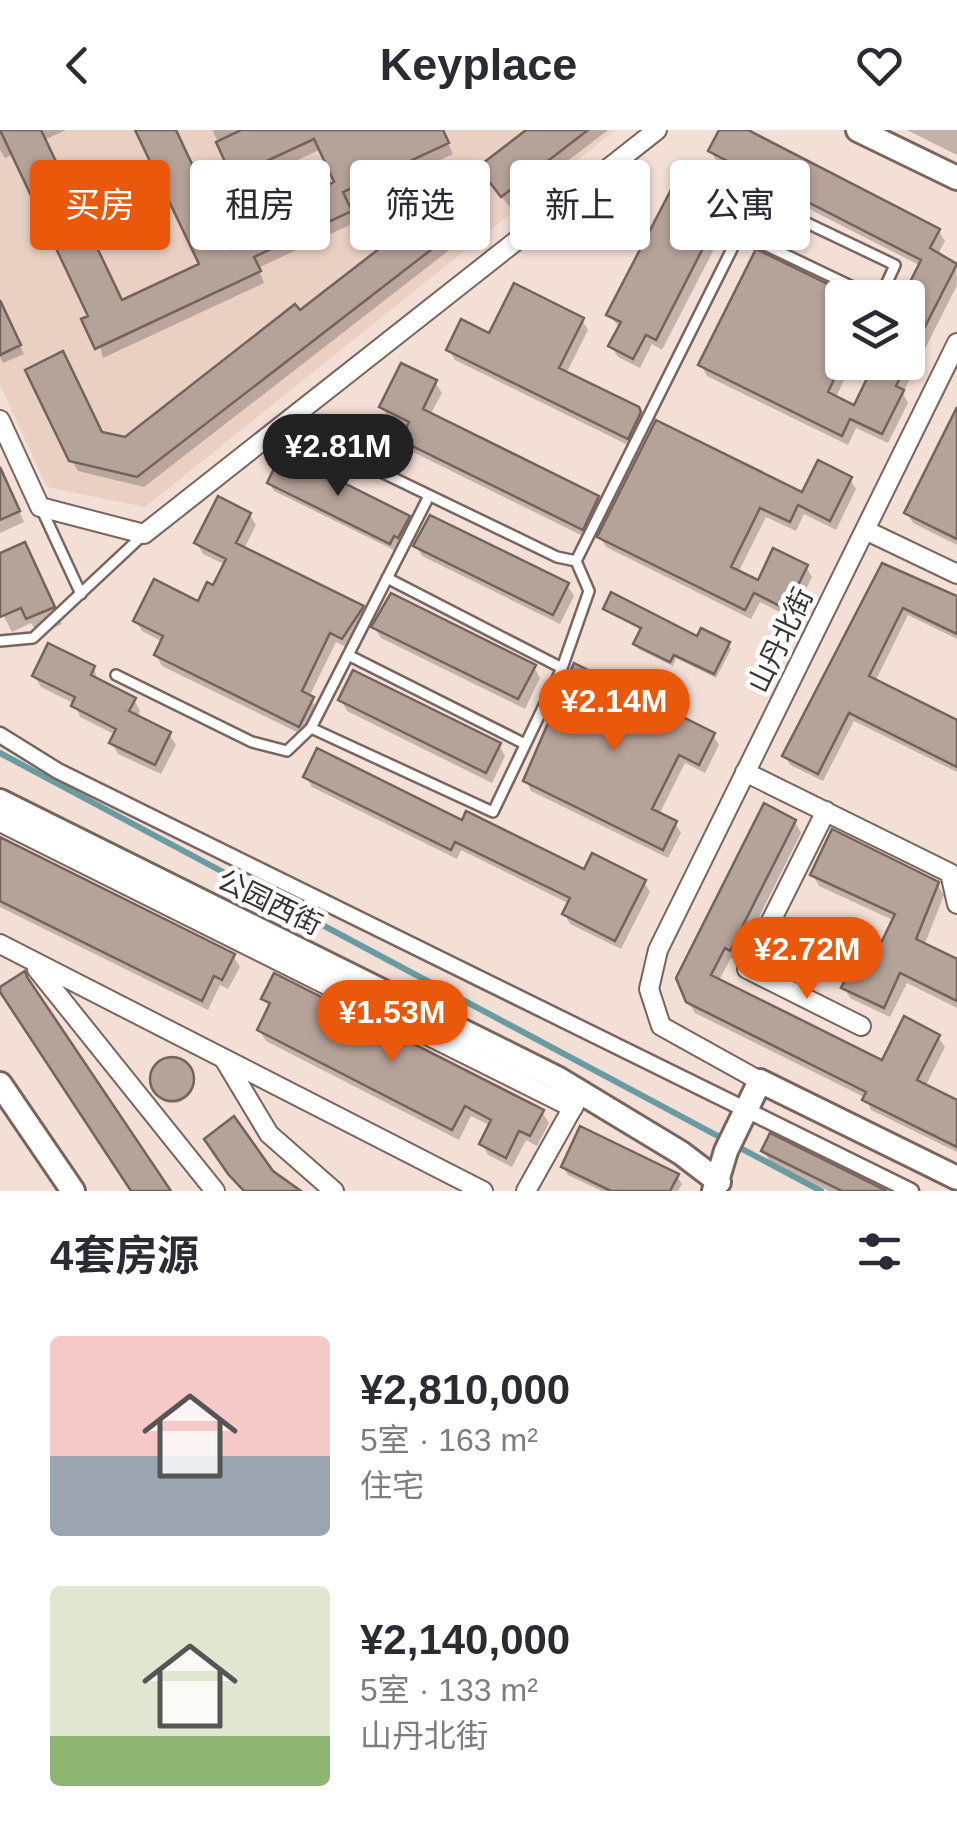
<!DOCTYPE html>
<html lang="zh">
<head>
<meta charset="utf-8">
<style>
  body { margin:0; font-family:Arial,"Noto Sans SC",sans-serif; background:#f7f7f7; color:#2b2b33; height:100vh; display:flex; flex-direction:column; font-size:38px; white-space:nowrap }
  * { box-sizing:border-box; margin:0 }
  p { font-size:32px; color:#7c7c81 }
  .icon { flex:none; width:55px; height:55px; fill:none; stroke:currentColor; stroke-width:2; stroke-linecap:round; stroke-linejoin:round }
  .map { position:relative; height:1061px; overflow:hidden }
  .drawer { display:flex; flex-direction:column; background:#fff; flex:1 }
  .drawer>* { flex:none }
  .top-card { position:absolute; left:30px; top:30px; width:898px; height:90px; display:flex; gap:20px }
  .tools { position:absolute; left:825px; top:150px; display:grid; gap:20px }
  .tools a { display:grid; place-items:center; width:100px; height:100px; border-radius:10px; background:#fff; box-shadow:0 2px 8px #0004; font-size:50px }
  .price { position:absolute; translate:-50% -85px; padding:0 22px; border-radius:35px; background:#ea580c; color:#fff; font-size:32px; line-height:65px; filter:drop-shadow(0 2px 5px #0008) }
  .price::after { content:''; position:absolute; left:50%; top:60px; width:30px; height:22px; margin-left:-15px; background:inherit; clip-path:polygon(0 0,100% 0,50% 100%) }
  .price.current { background:#222; color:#fff }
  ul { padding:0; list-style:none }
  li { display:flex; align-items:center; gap:30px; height:250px; padding:0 50px }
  li span { display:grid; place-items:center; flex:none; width:280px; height:200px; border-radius:10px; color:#555 }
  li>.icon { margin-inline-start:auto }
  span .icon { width:120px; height:120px; fill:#fffc; stroke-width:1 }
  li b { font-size:42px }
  h2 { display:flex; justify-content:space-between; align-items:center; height:120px; padding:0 50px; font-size:42px }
  .chip { padding:0 35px; border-radius:10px; background:#fff; box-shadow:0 2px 8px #0004; font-size:35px; line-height:90px }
  .chip.current { background:#ea580c; color:#fff }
  header { display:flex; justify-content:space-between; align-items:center; height:130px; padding:0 50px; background:#fff; font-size:45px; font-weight:800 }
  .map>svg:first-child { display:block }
  .built { fill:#eacfc3 }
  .shadow { fill:#0003 }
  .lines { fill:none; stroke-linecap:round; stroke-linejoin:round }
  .stream { stroke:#6b9ba2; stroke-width:6 }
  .building { fill:#b5a299; stroke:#74635b; stroke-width:2.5 }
  .service-casing { stroke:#78665e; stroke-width:14 }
  .pedestrian-casing { stroke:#78665e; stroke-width:19 }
  .minor-casing { stroke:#78665e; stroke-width:22 }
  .tertiary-casing { stroke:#78665e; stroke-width:28 }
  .service { stroke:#fff; stroke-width:9 }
  .pedestrian { stroke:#fff; stroke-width:14 }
  .minor { stroke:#fff; stroke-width:18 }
  .tertiary { stroke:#fff; stroke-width:22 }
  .labels { text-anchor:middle; stroke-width:9; stroke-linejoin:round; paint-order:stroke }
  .street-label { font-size:28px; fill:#3b3330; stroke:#fff }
</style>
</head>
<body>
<header><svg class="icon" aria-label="back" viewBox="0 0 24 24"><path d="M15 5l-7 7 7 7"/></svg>Keyplace<svg class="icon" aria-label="heart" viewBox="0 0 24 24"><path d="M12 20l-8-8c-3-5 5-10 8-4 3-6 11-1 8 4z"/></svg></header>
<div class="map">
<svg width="957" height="1061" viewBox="0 0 957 1061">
  <rect width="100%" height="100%" fill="#f3dfd5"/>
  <path class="built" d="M0,0h615l-470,377 -98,-20 -47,-102z"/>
  <path class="shadow" d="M0,0h66l-22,10 77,163 81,-37 -64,-136h36l58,122 43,-20 63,-48 -17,-35 -80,38 -29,-57h230l11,24 -106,50 9,18 -98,46 6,15 -161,75 -11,-41 -78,-163 -9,4 -5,-8z
    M530,0h78l-99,76 -22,-27z
    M721,0h21l196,100 7,11 -7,13 18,10 1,21 -54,108 5,10 -20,40 -32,-15 -8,17 -141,-69 -6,-11 56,-112 93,45h-8v64h11l-18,37 20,9 53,-46v-64l13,-32 -204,-104 -6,-11z
    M907,0h50v25z
    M720,83l7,11 -65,126 -10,-6 -12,24 -22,-11 -7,-11 9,-18 -11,-13z
    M474,87l5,10 -335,260 -66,-16 -7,-12 30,-26 24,7 174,-127z
    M0,174l24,50 -21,9 -3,-6z
    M582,190l6,10 -22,44 72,35 7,15 -11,24 -179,-88 -6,-10 41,-14z
    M435,252l7,11 -12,22 168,83 6,11 -15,30 -180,-89 -6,-11 5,-11 -20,-10 -6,-11z
    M957,282v133l-44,-22 -6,-10z
    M0,340l24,52 -24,11z
    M850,349l6,10 -20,41 -32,-16 -8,17 -30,-14 -28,56 21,10 47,-16 6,10 -20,41 -32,-16 -9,17 -145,-72 -6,-10 203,-42z
    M270,353l138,34 5,8 -10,20 -5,-3 -4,8 -120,-59z
    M250,385l6,10 -12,24 118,59 6,10 -20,30 -12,-6 -27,55 9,12 -13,27 -143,-70 -6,-11 7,-13 -21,-11 -6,-10 63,-17 15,-16 12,-23 -23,-11 -6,-11z
    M416,416l151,39 7,11 -14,28 -138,-68z
    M34,431l28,63 -24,10 -7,-11 -19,9 -12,-23v-25l25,30z
    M883,437l74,34v38l-49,-24 -33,67 82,41v49l-103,-51 -31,60 -33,-16 -5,-9z
    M606,479l92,31 30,4 3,5 -15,29 -40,-20 -3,8 -35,-17 -2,-5 6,-13z
    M374,497l160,40 6,11 -15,31 -144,-71z
    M94,538l4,14 36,18 6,11 -3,7 32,16 7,11 -15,29 -43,-20 -6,-11 4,-8 -36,-18 -5,-13 -34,-17 -7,-11z
    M341,570l158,45 6,11 -13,27 -145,-72z
    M713,605l6,10 -14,28 -20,-10 -26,52 16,8 6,10 -13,25 -137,-67 -5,-11z
    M306,647l157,46 122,50 59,9 6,10 -29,57 -51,-25 -5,-10 5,-10 -109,-54 -4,9 -145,-72z
    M795,692l6,11 -64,128 -6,-3 -13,24 165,82 55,-27 7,10 -20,40 32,16v49l-86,-42 -5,-12 -171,-85 -7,-12z
    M0,710l233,116 7,11 -12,22 -8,-4 -12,25 -208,-103z
    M813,745l124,9 7,11 -20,51 33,16v46l-50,-25 -17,34 -40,-19 -6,-11 40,-43 11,-23 -76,-35z
    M264,868l278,114 7,11 -12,23 -11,-6 -14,27 -24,-12 -6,-11 9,-18 -20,-10 -12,24 -193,-99 -7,-11 11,-20z
    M152 952a21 21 0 1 1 42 0a21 21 0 1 1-42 0Z
    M764,1021l117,40h-52l-59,-29z
    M563,1037l114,9 5,8 -4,7h-76l-34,-16z"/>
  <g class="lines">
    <path class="stream" d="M0,623l821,438"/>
  </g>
  <path class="building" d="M0,0h41l81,170 77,-36 -64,-134h41l56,119 39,-18 -7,-16 70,-33 -20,-43 -82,38 -16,-35 25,-12h202l6,13 -106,49 9,19 -98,46 7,14 -166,78 -14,-30 7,-3z
    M526,0h62l-87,67 -23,-30z
    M719,0h29l192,99 -10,19 27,16 -49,96v-62h-6l19,-38 -213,-109z
    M673,56l49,25 -66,129 -10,-5 -13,24 -25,-13 13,-24 -15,-7z
    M455,60l21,25 -339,262 -68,-16 -44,-91 38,-19 39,81 23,5 170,-133 5,6z
    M756,119l86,42v72l-14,29 26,13 21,-43h33l-12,24 8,4 -22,44 -32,-15 -8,17 -144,-71z
    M514,153l70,35 -25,50 80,39 2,5 -13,27 -182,-89 15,-31 28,14z
    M0,170l21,45 -21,10z
    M401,233l36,17 -14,29 176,87 -16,34 -183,-90 9,-18 -30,-15z
    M957,277v132l-53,-26z
    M656,290l146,72 16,-32 34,17 -22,44 -32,-16 -8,17 -30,-14 -29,59 27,13 15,-32 35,17 -22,44 -32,-16 -9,17 -148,-73z
    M282,322l128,64 -12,22 -4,-2 -4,8 -123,-61z
    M0,337l20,44 -20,9z
    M218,366l33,17 -15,30 128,63 -22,33 -12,-6 -28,58 12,6 -15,30 -145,-72 9,-19 -30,-15 21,-42 44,22 9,-19 6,3 13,-26 -32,-16z
    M430,385l139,68 -16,32 -140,-69z
    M25,412l30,65 -29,12 -5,-11 -21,9v-64z
    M882,433l75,33v38l-54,-26 -34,68 88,44v47l-108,-54 -31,61 -36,-18z
    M611,462l86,44 4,-8 29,14 -16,32 -40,-19 -4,7 -37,-18 8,-16 -38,-19z
    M391,463l145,72 -18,34 -147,-72z
    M48,513l47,23 -4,9 45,23 -7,13 42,21 -16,33 -46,-22 7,-14 -45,-23 4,-9 -43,-21z
    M574,533l141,70 -16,32 -20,-10 -27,54 25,12 -14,29 -140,-69z
    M353,540l148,73 -15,30 -148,-73z
    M317,618l145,72 4,-9 118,58 8,-16 54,27 -31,61 -53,-27 8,-16 -115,-56 -4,8 -148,-73z
    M764,673l32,17 -66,131 -5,-3 -14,27 171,85 22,-44 36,19 -23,45 40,20v47l-95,-47 4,-8 -180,-90 -10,-24z
    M832,699l107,53 -23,57 41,20v42l-57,-28 -16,35 -43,-20 27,-54 14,7 13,-27 -85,-39z
    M0,707l235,117 -13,26 -8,-4 -12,25 -202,-100z
    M25,841l2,6 144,214h-40l-131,-199v-5z
    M274,843l270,137 -14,26 -11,-5 -13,27 -27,-14 12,-24 -26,-14 -13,24 -195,-100 13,-27 -9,-4z
    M150 949a22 22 0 1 1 44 0a22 22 0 1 1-44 0Z
    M234,986l39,55 28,20h-57l-16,-17 -24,-35z
    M580,996l99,48 -9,17h-59l-50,-24z
    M770,1003l117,58h-45l-81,-40z"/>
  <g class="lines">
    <defs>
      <path id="service" d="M740,103l136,65
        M295,287l28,27 234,113 19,4
        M42,380l39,84
        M387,448l175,90
        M0,511l33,-3 109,-102
        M348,525l177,89
        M116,545l136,67 35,9 24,-23 118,-232
        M311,598l182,84 69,-144 27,-77 -13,-30 181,-362 138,66 -15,33"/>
      <path id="pedestrian" d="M0,605l58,36 853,420"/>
      <path id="minor" d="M0,290l40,87 104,27 513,-404
        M865,400l92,44
        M745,642l205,101 7,31
        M826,681l-79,158 114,57
        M0,692l573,286
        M0,814l483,247
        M37,839l178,222
        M224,929l45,75 65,57
        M760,951l-99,-55 -12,-37 9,-39 299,-607
        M526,1061l51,-91"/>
      <path id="tertiary" d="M858,0l99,48
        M0,671l557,277 124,75 38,29
        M0,954l73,107
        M714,1061l12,-40 34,-70 197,97"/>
    </defs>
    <use href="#service" class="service-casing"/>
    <use href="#pedestrian" class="pedestrian-casing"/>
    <use href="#minor" class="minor-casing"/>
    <use href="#tertiary" class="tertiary-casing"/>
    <use href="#service" class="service"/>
    <use href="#pedestrian" class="pedestrian"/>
    <use href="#minor" class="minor"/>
    <use href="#tertiary" class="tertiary"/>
  </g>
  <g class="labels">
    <g class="street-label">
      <text transform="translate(780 510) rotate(-64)" y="10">山丹北街</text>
      <text transform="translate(270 772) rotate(26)" y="10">公园西街</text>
    </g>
  </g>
</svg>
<div class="tools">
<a><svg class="icon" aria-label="layers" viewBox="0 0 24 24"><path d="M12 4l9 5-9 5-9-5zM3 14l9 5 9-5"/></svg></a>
</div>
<b class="price current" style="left:338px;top:369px">¥2.81M</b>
<b class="price" style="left:614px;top:624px">¥2.14M</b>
<b class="price" style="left:807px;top:872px">¥2.72M</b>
<b class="price" style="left:392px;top:935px">¥1.53M</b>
<div class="top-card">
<a class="chip current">买房</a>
<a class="chip">租房</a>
<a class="chip">筛选</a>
<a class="chip">新上</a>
<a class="chip">公寓</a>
</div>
</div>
<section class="drawer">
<h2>4套房源<svg class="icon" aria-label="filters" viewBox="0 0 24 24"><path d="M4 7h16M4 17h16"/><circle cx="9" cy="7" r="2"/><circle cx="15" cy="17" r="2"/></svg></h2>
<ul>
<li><span style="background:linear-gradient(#f6c9c9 60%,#9aa5b1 0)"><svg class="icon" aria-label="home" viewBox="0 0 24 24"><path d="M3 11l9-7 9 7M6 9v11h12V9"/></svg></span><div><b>¥2,810,000</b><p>5室 · 163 m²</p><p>住宅</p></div></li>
<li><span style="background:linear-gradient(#dfe7d0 75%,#8fb573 0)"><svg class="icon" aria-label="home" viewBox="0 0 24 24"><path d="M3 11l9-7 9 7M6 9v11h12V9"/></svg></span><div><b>¥2,140,000</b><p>5室 · 133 m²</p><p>山丹北街</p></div></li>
</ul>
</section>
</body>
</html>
